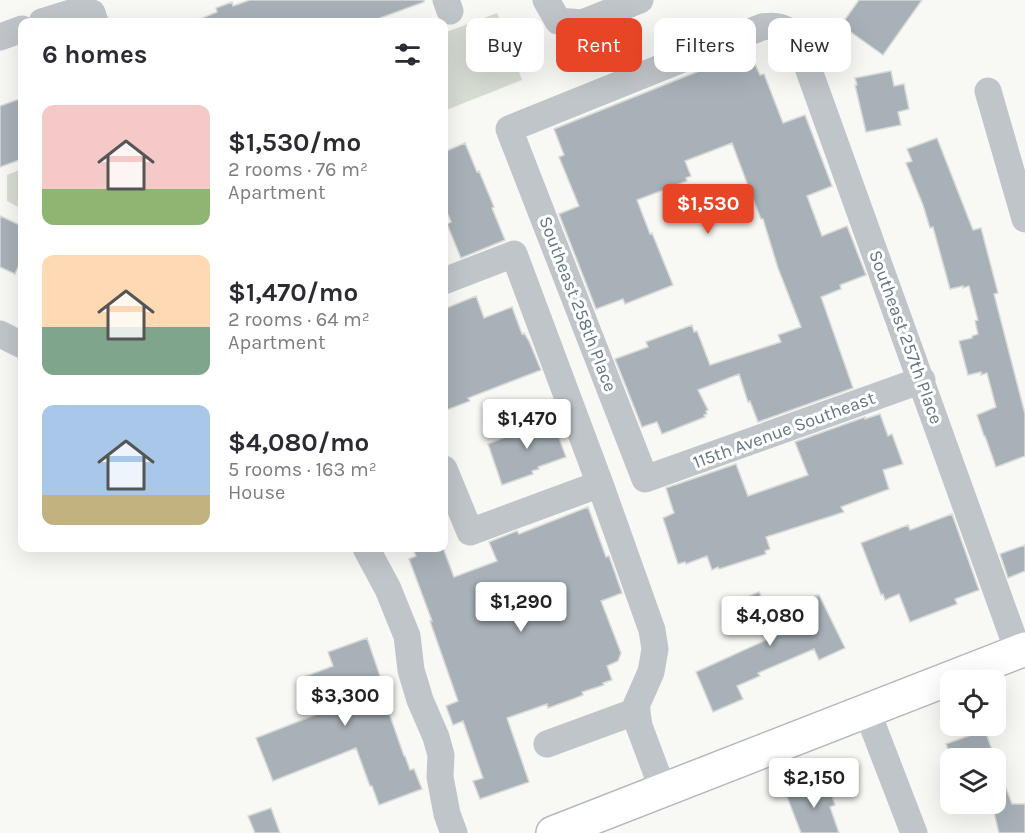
<!DOCTYPE html>
<html lang="en">
<head>
<meta charset="utf-8">
<style>
  body { margin:0; font-family:Karla,sans-serif; background:#f7f7f7; color:#2b2b33; height:100vh; display:flex; flex-direction:column; font-size:22px; white-space:nowrap }
  * { box-sizing:border-box; margin:0 }
  p { font-size:20px; color:#7c7c81 }
  .icon { flex:none; width:33px; height:33px; fill:none; stroke:currentColor; stroke-width:2; stroke-linecap:round; stroke-linejoin:round }
  .map { position:relative; flex:1; overflow:hidden }
  .sheet { position:absolute; left:18px; top:18px; width:430px; height:534px; display:flex; flex-direction:column; background:#fff; border-radius:12px; box-shadow:0 6px 24px #0002 }
  .sheet>* { flex:none }
  .guide { position:absolute; left:466px; top:18px; width:468px; height:54px; display:flex; gap:12px }
  .fabs { position:absolute; left:940px; top:670px; display:grid; gap:12px }
  .fabs a { display:grid; place-items:center; width:66px; height:66px; border-radius:12px; background:#fff; box-shadow:0 6px 24px #0002; font-size:30px }
  .price { position:absolute; translate:-50% -51px; padding:0 14px; border-radius:6px; background:#fff; color:#222; font-size:20px; line-height:39px; filter:drop-shadow(0 2px 3px #0008) }
  .price::after { content:''; position:absolute; left:50%; top:36px; width:18px; height:14px; margin-left:-9px; background:inherit; clip-path:polygon(0 0,100% 0,50% 100%) }
  .price.active { background:#e74525; color:#fff }
  ul { padding:0; list-style:none }
  li { display:flex; align-items:center; gap:18px; height:150px; padding:0 24px }
  li span { display:grid; place-items:center; flex:none; width:168px; height:120px; border-radius:12px; color:#555 }
  li>.icon { margin-inline-start:auto }
  span .icon { width:72px; height:72px; fill:#fffc; stroke-width:1 }
  li b { font-size:26px }
  h2 { display:flex; justify-content:space-between; align-items:center; height:72px; padding:0 24px; font-size:26px }
  .pill { padding:0 21px; border-radius:12px; background:#fff; box-shadow:0 6px 24px #0002; font-size:21px; line-height:54px }
  .pill.active { background:#e74525; color:#fff }
  .map>svg:first-child { display:block }
  .green { fill:#d8ddd4 }
  .building { fill:#a7b1b7; stroke:#d9d9d7; stroke-width:1.5 }
  .lines { fill:none; stroke-linecap:round; stroke-linejoin:round }
  .major-casing { stroke:#b4b9bd; stroke-width:36 }
  .minor { stroke:#c0c5c9; stroke-width:27 }
  .major { stroke:#fff; stroke-width:33 }
  .labels { text-anchor:middle; stroke-width:6; stroke-linejoin:round; paint-order:stroke }
  .street-label { font-size:18px; fill:#627581; stroke:#fff }
</style>
</head>
<body>
<div class="map">
<svg width="1025" height="833" viewBox="0 0 1025 833">
  <rect width="100%" height="100%" fill="#f8f8f5"/>
  <path class="green" d="M497,13l25,67 -78,31v-78z
    M22,169v40l-15,-8v-26z"/>
  <path class="building" d="M250,0h174v2l-55,20h-173l-1,-1 22,-9 -1,-4 16,-6 1,4z
    M859,0h63l-39,55 -42,-30z
    M749,51l11,24 4,-1 19,49 22,-8 27,71 -25,10 15,40 25,-10 19,49 -26,10 1,4 -20,8 32,91 -95,34 -8,-21 -2,1 -9,-28 -41,16 10,20 -2,1 1,3 -3,1 1,2 -43,17 -5,-12 -15,5 -27,-68 33,-12 -2,-5 46,-17 2,7 3,-1 13,34 71,-23 -3,-7 23,-8 -23,-59 -15,-49h-2l-11,-28 -18,-48 -47,18 6,15 -5,2 1,3 -50,19 13,34 2,-1 21,52 -48,19 -2,-5 -27,10 -37,-95 20,-8 -20,-49 5,-2 -10,-26z
    M891,71l3,15 10,-2 5,25 -11,3 3,13 -35,7 -11,-47h2l-2,-7z
    M22,98v61l-22,8v-61z
    M937,138l36,92 8,-2 17,65 -4,1 31,120v42l-29,11 -11,-31h-1l-7,-21 19,-8 -9,-34 -6,2v-3l-13,3 -9,-34 13,-3v-2l6,-2 -3,-13 3,-1 -9,-34 -6,2v-2l-13,3 -17,-62 -3,1 -7,-23 -17,-42 6,-2 -5,-12z
    M465,143l12,29 2,-1 15,36 -2,1 13,32 -44,18 -14,-34 4,-2 -7,-17v-53z
    M0,216l22,10v32l-7,16 -15,-7z
    M476,296l8,22 28,-11 10,27 2,-1 5,8 12,29 -73,28 2,3 -26,10v-102z
    M880,414l8,22 4,-2 11,30 -20,6 6,19 -48,18 3,5 -78,25 4,12 -5,2 1,3 -47,15 -1,-2 -6,3 -5,-14 -21,8 -1,-2 -7,2 -15,-46 11,-5 -8,-25 70,-24 12,32 60,-21 -13,-33 70,-25v2z
    M551,416l15,41 -28,10 1,2 -7,2 1,3 -31,11 -14,-41 30,-12 -1,-4z
    M588,507l18,50 3,-1 13,37 -21,8 20,52 -3,8 -11,5 5,14 -9,3 1,2 -22,7 1,3 -10,4 -25,9 -1,-4 -40,14 22,64 -49,17 -7,-18 10,-3 -20,-57 -10,4 -7,-19 12,-5 -28,-80h2l-23,-62 7,-3 -2,-4 11,-4h18l11,29 43,-16 -8,-19 28,-11 2,3z
    M952,514l27,76 -24,9 2,5 -47,18 -11,-28 -14,6 -2,-6 -2,1 -20,-52 47,-18 2,5z
    M1025,545v26l-17,7 -8,-24z
    M759,592l12,24 46,-21v1l2,-1 26,53 -26,12 -5,-11 -56,24 2,3 -23,10 6,13 -30,13 -17,-40 101,-46 -56,-7 -7,-17z
    M367,638l13,38 -5,2 14,35 15,43h1l5,14 4,-1 8,20 -43,16 -7,-19h-2l-14,-38 -83,33 -17,-43 59,-23 -14,-37 32,-12 -5,-14z
    M985,730l10,29h-43l-6,-15z
    M998,767l14,37h13v29h-26l-7,-29h4v-36z
    M826,779l9,26 -5,2 9,26h-38l-15,-39z
    M271,808l9,25h-25l-7,-17z"/>
  <g class="lines">
    <defs>
      <path id="major" d="M553,833l472,-184"/>
    </defs>
    <use href="#major" class="major-casing"/>
    <path class="minor" d="M446,0l4,11
      M546,0l12,21 24,2 58,-23
      M42,22l35,-11 15,2 3,9
      M0,37l22,-8
      M988,91l37,128
      M444,281l70,-27 86,230 52,146 3,19 -4,23 -15,34 3,20 24,64
      M0,334l22,11
      M922,380l-277,99 -136,-350 253,-102c23,-4 30,5 40,24l216,600
      M444,469l26,63 130,-48
      M366,548l22,41 19,47 4,34 9,30 16,37 5,18 -1,22 7,37 7,19
      M867,711l47,122
      M547,744l90,-33"/>
    <use href="#major" class="major"/>
  </g>
  <g class="labels">
    <g class="street-label">
      <text transform="translate(578 304) rotate(69)" y="6">Southeast 258th Place</text>
      <text transform="translate(906 337) rotate(70)" y="6">Southeast 257th Place</text>
      <text transform="translate(784 430) rotate(-20)" y="6">115th Avenue Southeast</text>
    </g>
  </g>
</svg>
<div class="fabs">
<a><svg class="icon" aria-label="locate" viewBox="0 0 24 24"><circle cx="12" cy="12" r="6"/><path d="M12 2v4M12 18v4M2 12h4M18 12h4"/></svg></a>
<a><svg class="icon" aria-label="layers" viewBox="0 0 24 24"><path d="M12 4l9 5-9 5-9-5zM3 14l9 5 9-5"/></svg></a>
</div>
<b class="price active" style="left:708px;top:235px">$1,530</b>
<b class="price" style="left:527px;top:450px">$1,470</b>
<b class="price" style="left:521px;top:633px">$1,290</b>
<b class="price" style="left:770px;top:647px">$4,080</b>
<b class="price" style="left:345px;top:727px">$3,300</b>
<b class="price" style="left:814px;top:809px">$2,150</b>
<div class="guide">
<a class="pill">Buy</a>
<a class="pill active">Rent</a>
<a class="pill">Filters</a>
<a class="pill">New</a>
</div>
<section class="sheet">
<h2>6 homes<svg class="icon" aria-label="filters" viewBox="0 0 24 24"><path d="M4 7h16M4 17h16"/><circle cx="9" cy="7" r="2"/><circle cx="15" cy="17" r="2"/></svg></h2>
<ul>
<li><span style="background:linear-gradient(#f6c9c9 70%,#8fb573 0)"><svg class="icon" aria-label="home" viewBox="0 0 24 24"><path d="M3 11l9-7 9 7M6 9v11h12V9"/></svg></span><div><b>$1,530/mo</b><p>2 rooms · 76 m²</p><p>Apartment</p></div></li>
<li><span style="background:linear-gradient(#ffd9b3 60%,#7fa58c 0)"><svg class="icon" aria-label="home" viewBox="0 0 24 24"><path d="M3 11l9-7 9 7M6 9v11h12V9"/></svg></span><div><b>$1,470/mo</b><p>2 rooms · 64 m²</p><p>Apartment</p></div></li>
<li><span style="background:linear-gradient(#a9c7e8 75%,#c2b280 0)"><svg class="icon" aria-label="home" viewBox="0 0 24 24"><path d="M3 11l9-7 9 7M6 9v11h12V9"/></svg></span><div><b>$4,080/mo</b><p>5 rooms · 163 m²</p><p>House</p></div></li>
</ul>
</section>
</div>
</body>
</html>
